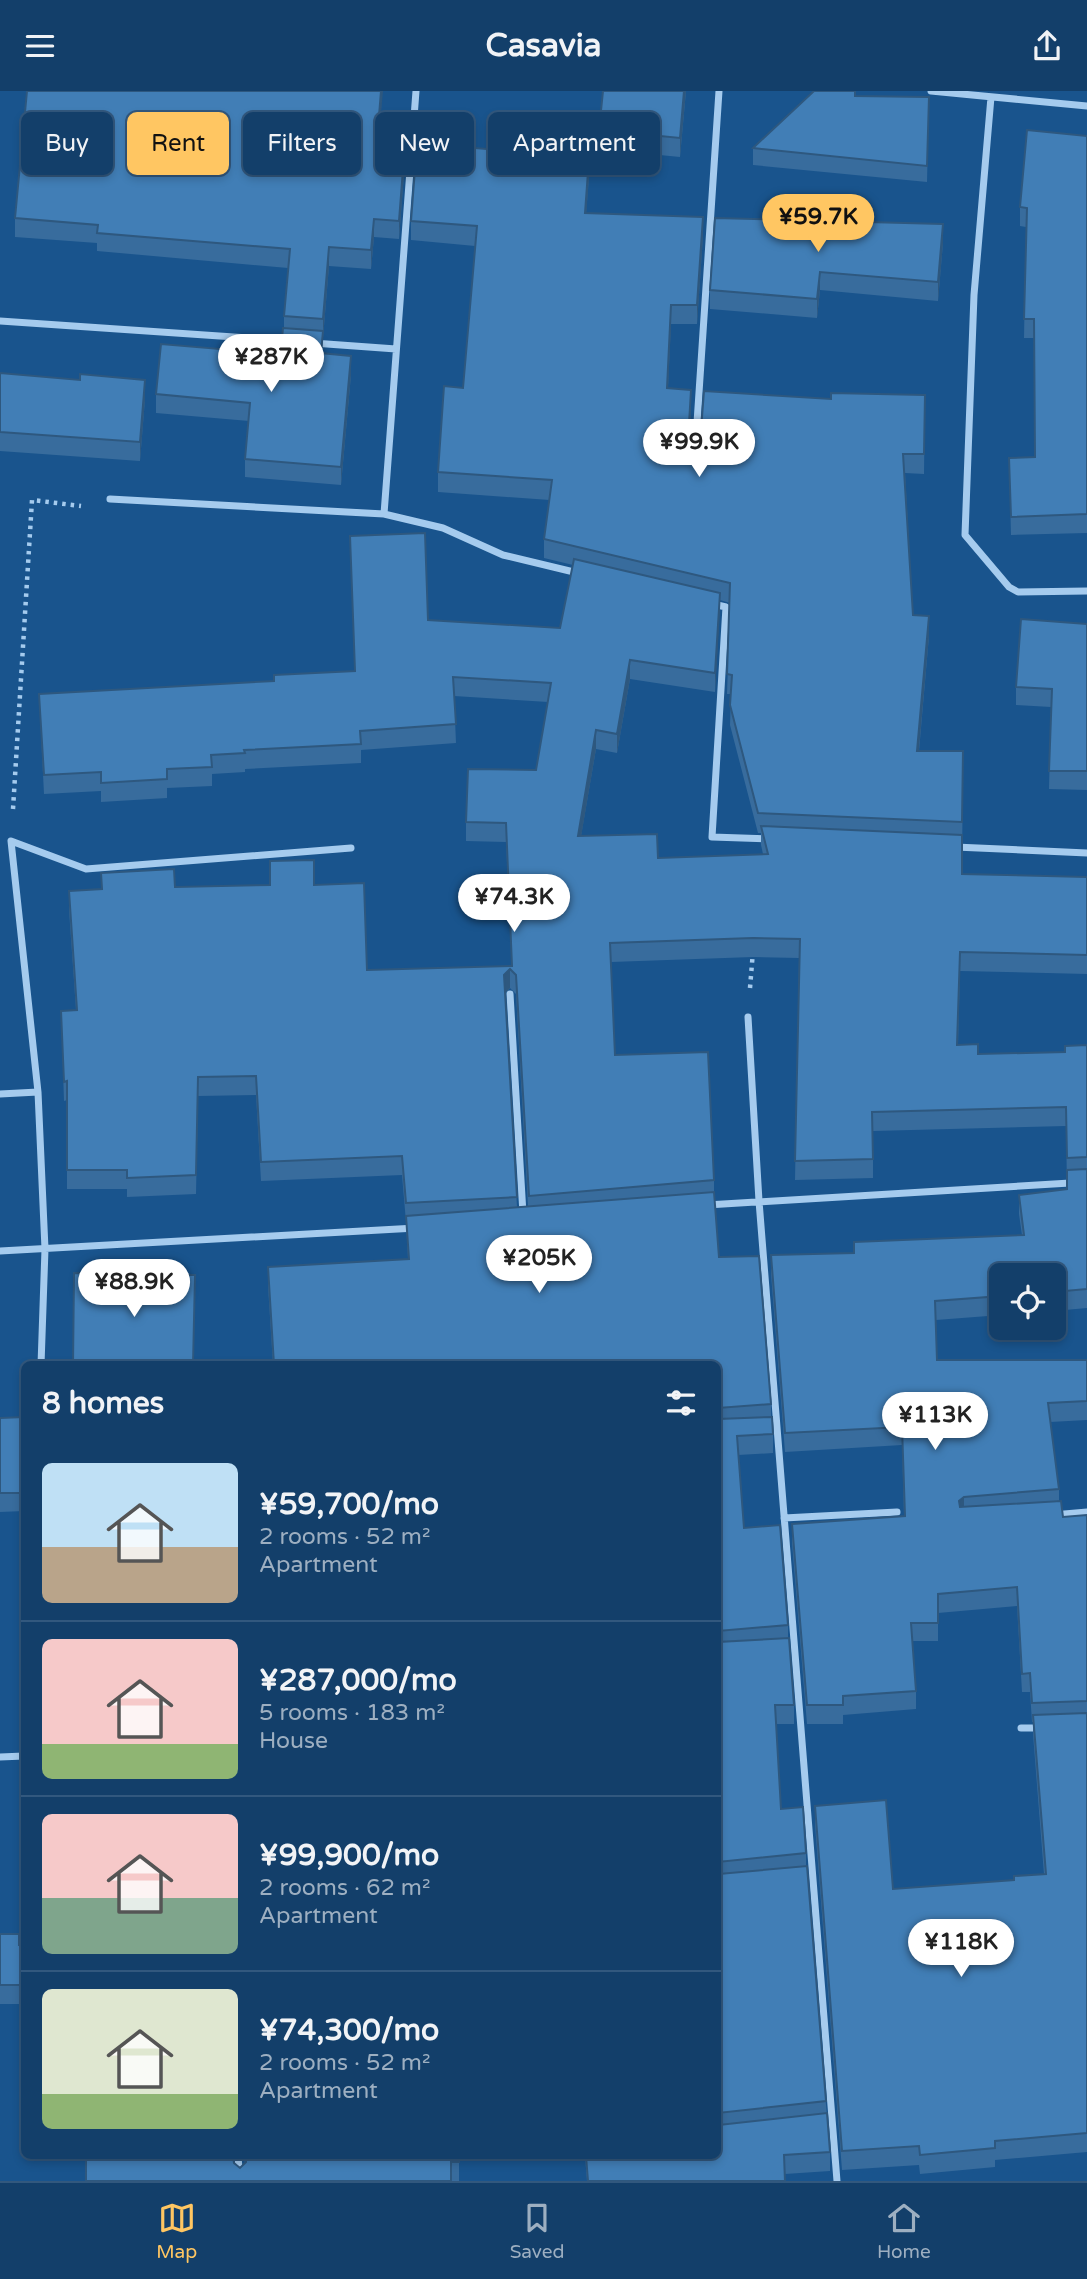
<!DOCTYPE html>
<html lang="en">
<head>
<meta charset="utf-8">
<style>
  body { margin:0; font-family:"Varela Round",sans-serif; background:#1c4670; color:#f1f3f6; height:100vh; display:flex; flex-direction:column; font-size:26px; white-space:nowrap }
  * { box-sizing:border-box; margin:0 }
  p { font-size:23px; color:#9dafc1 }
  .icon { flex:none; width:38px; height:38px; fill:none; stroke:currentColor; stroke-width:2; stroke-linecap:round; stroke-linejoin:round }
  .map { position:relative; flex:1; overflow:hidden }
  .sheet { position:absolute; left:21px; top:1270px; width:700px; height:798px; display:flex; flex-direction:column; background:#133f6a; border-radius:10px; box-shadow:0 4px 10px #0003,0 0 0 2px #32587e }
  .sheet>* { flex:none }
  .banner { position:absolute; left:21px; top:21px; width:700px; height:63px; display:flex; gap:14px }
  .fabs { position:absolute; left:989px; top:1172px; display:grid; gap:14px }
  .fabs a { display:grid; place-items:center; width:77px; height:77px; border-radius:10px; background:#133f6a; box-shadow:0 4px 10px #0003,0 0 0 2px #32587e; font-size:35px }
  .price { position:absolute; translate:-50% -60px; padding:0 16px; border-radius:24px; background:#fff; color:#222; font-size:23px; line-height:46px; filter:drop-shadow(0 2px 4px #0008) }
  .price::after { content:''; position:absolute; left:50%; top:42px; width:21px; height:16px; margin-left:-10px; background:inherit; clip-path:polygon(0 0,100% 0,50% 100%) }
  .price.active { background:#ffc662; color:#111 }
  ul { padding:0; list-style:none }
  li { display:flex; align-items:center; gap:21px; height:175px; padding:0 21px }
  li+li { border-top:2px solid #32587e }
  li span { display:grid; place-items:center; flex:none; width:196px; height:140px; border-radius:10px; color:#555 }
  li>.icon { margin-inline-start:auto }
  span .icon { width:84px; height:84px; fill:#fffc; stroke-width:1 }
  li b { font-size:30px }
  h2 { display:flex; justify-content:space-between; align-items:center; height:84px; padding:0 21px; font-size:30px }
  .tag { padding:0 24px; border-radius:10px; background:#133f6a; box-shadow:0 4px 10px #0003,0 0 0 2px #32587e; font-size:24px; line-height:63px }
  .tag.active { background:#ffc662; color:#111 }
  header { display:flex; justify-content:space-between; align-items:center; height:91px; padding:0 21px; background:#133f6a; font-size:32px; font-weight:800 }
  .dock { display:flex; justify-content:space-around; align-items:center; height:98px; border-top:2px solid #32587e; background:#133f6a; font-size:19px; color:#9dafc1 }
  .dock a { display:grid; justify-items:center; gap:4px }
  .dock .active { color:#ffc662 }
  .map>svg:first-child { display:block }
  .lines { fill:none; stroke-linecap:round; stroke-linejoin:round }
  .path { stroke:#a5cbee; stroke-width:4.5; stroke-dasharray:3.5 5; stroke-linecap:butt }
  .minor { stroke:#a5cbee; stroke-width:7 }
  .wall { fill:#386c9d; fill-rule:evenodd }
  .shaded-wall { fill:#2e587f }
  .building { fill:#417eb6; stroke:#2e587f; stroke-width:2 }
</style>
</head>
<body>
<header><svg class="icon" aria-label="menu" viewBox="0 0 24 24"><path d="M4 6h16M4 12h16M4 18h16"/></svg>Casavia<svg class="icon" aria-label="share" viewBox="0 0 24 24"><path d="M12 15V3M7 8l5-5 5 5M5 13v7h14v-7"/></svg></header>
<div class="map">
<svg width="1087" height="2090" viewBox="0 0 1087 2090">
  <rect width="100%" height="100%" fill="#19548d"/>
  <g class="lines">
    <path class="path" d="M13,718l19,-309 49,6
      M750,897l3,-37"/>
    <path class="minor" d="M931,0l156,15
      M991,6l-17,198 -9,240 44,52 9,5 69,-1
      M0,230l291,20
      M313,252l83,6
      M695,362l24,-362
      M110,408l274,15 59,14 60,27 75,18
      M384,423l32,-423
      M713,513l13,3 -14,230 56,2
      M955,756l132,6
      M510,903l13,220
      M748,926l11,184 78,980
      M0,1003l38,-2
      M707,1114l380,-23
      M0,1160l416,-23
      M41,1274l4,-116 -7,-157 -27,-251 75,28 265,-21
      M1053,1424l34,-3
      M784,1427l113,-6
      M1021,1637h20
      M0,1666l24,-1
      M238,2065l2,25"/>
  </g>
  <path class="wall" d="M603,0h83l-6,66 -81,-8v-19z
    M856,0v5l73,1 -2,85 -174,-17v-17z
    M1087,45v397l-76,2 -2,-77 26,-1 -1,-119h-10l2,-111 -6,-1v-19z
    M379,50l26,20 -6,78 -25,-2 -3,32 -42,-3 -6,72 -1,15 29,22 -10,110 -96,-8v-18l4,-38 -93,-8v-19l99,-42 26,-2 3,-22v-12l4,-48 -191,-17v-8l-82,-6v-19z
    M589,86l-3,37 117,22 -6,88h-26l-3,64 23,21 -2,34 2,4 140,-48 94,-4 -1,79 -19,-1 8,142 16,21 -10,115h44l-1,123 125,3v97l-127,-3 -2,74 20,9 87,-2 22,-7v263l-33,3v-35h-53v39l-65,5 1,40h150v60l-37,2 9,67v12l4,16 24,-2v637l-92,8v7l-75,7 -1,-9 -77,5 -27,-345v-19l78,83 121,-9 30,-6 -11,-140v-12h-1l-2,-30h-8l-5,-86 -79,7v28h-26l4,50v18l-73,6v9h-36l-15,-181v-19l112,-8 -2,-71 -117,7 -14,-178v-19l83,-2 168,-18 -3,-21v-19l48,-6 -1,-63 -193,5v47l-78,2 4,-222 -46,-1 -142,5 4,93 99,125v12l5,65 52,147v13l2,17v19l-35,2 6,73 44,97v13l6,67v19h-18l5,85 25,44v13l24,286v19l-45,3v7h-198l-2,-25h133v-791h-445l-5,-79v-19l140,-8 -2,-37 -4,-47 -141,6 -5,-86 -58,1 -2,98 -69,3v-8h-60v-89l-3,1 -3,-90 15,-1 -7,-100v-19l32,-2v-16l74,14 95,-2v-24l44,24 53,85 145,-4 -6,-124 -40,-1v-19l70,-52 12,-68 -94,-6 2,47 -95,7v13l-116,6v3l-33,2v12l-45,2v10l-66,4v-11l-57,3 -5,-100 235,-13 81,-10 -5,-135 78,84 132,8 13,-63 -29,-7v-19l6,-39 -112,-8v-20l25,-84 12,-142 -64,-6v-19zM720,509l10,3 -3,91h4l-1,31 28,108h3v12l2,9 -105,4 -77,-22 15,-87 21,4 13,-74 85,13zM510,897l6,6 12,212 -11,1 -12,-214z
    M943,152l-5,58 -118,-11 -3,28 -107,-9v-19z
    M0,282l145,26 -5,62 -140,-10z
    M1087,533v166l-38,-1 2,-82 -35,-2v-18z
    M24,1326v94l-24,1v-94z
    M0,1843l19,11h5v59h-24z
    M244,2065h215v25h-373l148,-18 6,5 5,-4z"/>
  <path class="shaded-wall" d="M381,0h2l-6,68v-18z
    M684,0h2l-6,66v-19z
    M405,52v18l-6,78v-18z
    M589,67v19l-4,56v-20z
    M703,126v19l-6,88v-19z
    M374,128v18l-3,32v-19z
    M943,133v19l-5,58v-19z
    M329,156v19l-6,72v-19z
    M820,181v18l-3,28v-19z
    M671,214v19l-4,83v-19z
    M351,265v19l-10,110v-18z
    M145,289v19l-5,62v-19z
    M691,299v19l-3,52v-20z
    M720,502v19l-5,80v-19z
    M929,525v20l-12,135v-20z
    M630,569v19l-13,74v-19z
    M596,639v19l-18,106v-19z
    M510,878v19l-6,6v-19z
    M964,1406v19l-5,4v-19z"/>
  <path class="building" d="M27,0h354l-4,50 28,2 -6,78 -25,-2 -3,31 -42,-3 -6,72 -39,-3 6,-67 -193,-16 1,-8 -83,-7z
    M603,0h81l-4,47 -81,-8z
    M814,0h41v5l74,1 -2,69 -174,-18z
    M1027,39l60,6v378l-76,3 -2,-59 26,-1 -1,-138h-10l3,-111 -7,-1z
    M417,52l172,15 -4,55 118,4 -6,88h-26l-4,83 24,2 -3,51 3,6 9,-4 4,-52 127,8v-6l94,2 -1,59h-21l10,161 16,1 -12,135h46l-1,71 -204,-9 -28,-108 2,-30 -5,-1 3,-91 -186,-44 8,-59 -114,-8 6,-86 19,2 14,-162 -66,-5z
    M715,127l228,6 -5,58 -118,-10 -3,27 -107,-9z
    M283,237l40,3 -2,22 30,3 -10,111 -96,-8 5,-56 -94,-9 5,-50 94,8v-4l26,2z
    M0,282l80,7v-6l65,6 -5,62 -140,-10z
    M425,442l3,87 132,8 14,-69 146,34 -5,80 -85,-13 -13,74 -21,-4 -18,106 79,-2 1,24 110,-4 -7,-28 201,9v39l125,3v78l-127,-3 -3,93 21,-1v10l87,-2v-6l22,-1v112l-20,1 -1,-51 -194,5 1,47 -78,2 5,-222 -47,-1 -143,5 5,112 93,-3 6,128 -185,16 -13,-221 -6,-6 -6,6 13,222 -111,6 -4,-47 -141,6 -5,-86 -58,1 -2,98 -69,3v-8h-60v-89l-3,1 -3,-71 16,-1 -8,-119 33,-2 -1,-16 73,-4 1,18 95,-2v-24l44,-1v25l50,-2 3,87 145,-4 -6,-143 -40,-1 2,-53 68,1 15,-87 -98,-6 3,47 -96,7 1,13 -117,6 1,3 -34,2 1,12 -45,2v10l-66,4v-11l-57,3 -5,-81 235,-13v-6l81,-4 -5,-135z
    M1021,528l66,5v147h-38l3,-82 -36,-2z
    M1087,1078v120l-33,3v-16h-53v20l-66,5 2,59h150v41l-39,2 11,86 -95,8 -5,4 1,6 101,-6 2,16 24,-2v186l-55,2 -2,-30 -8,1 -5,-87 -79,7v29h-27l5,68 -73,5v9h-36l-15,-181 113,-8 -3,-89 -117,6 -14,-178 83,-2v-11l170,-7 -5,-40 48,-6v-19z
    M714,1101l5,65 40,-1 12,148 -53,4v-43h-444l-6,-98 141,-8 -3,-43z
    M74,1182l121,2 -2,90h-120z
    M24,1326v76h-24v-75z
    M772,1326l1,17 -36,2 7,92 36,-3 8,100 -70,6v-212z
    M789,1547l5,67h-19l6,104 22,-2 3,46 -88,9v-220z
    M1087,1622v420l-92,8v7l-75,7 -1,-9 -77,5 -27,-345 71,-6 7,89 121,-9v-4l32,-2 -13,-159z
    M807,1775l19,235 -108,12v-240l1,1z
    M0,1843h19v11h5v40h-24z
    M827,2022l3,39 -46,3 1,26h-197l-2,-25h132v-32l1,1z
    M86,2065h147l1,7 6,5 6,-6v-6h213v6h-8v19h-365z"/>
</svg>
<div class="fabs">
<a><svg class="icon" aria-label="locate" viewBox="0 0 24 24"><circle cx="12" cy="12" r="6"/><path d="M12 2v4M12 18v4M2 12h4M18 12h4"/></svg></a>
</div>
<b class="price active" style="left:818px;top:163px">¥59.7K</b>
<b class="price" style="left:271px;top:303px">¥287K</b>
<b class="price" style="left:699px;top:388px">¥99.9K</b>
<b class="price" style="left:514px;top:843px">¥74.3K</b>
<b class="price" style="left:539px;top:1204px">¥205K</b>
<b class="price" style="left:134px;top:1228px">¥88.9K</b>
<b class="price" style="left:935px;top:1361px">¥113K</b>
<b class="price" style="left:961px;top:1888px">¥118K</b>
<div class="banner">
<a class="tag">Buy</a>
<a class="tag active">Rent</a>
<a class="tag">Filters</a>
<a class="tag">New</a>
<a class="tag">Apartment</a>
</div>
<section class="sheet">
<h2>8 homes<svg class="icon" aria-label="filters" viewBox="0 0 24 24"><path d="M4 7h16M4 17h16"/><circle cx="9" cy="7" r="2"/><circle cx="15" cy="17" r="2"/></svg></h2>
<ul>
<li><span style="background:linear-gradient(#bfe0f5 60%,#b9a48a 0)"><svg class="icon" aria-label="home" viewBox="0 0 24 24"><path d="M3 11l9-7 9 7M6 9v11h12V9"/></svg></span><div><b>¥59,700/mo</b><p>2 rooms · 52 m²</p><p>Apartment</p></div></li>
<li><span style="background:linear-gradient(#f6c9c9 75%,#8fb573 0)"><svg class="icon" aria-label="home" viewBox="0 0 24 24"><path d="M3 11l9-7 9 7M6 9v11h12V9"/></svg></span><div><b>¥287,000/mo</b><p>5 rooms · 183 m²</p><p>House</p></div></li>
<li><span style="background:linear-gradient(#f6c9c9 60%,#7fa58c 0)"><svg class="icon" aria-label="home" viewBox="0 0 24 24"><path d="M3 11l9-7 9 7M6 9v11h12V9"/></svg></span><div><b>¥99,900/mo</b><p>2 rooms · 62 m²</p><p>Apartment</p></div></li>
<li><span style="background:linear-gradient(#dfe7d0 75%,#8fb573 0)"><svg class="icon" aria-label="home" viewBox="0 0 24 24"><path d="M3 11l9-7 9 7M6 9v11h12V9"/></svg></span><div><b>¥74,300/mo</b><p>2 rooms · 52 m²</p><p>Apartment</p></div></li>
</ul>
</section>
</div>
<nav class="dock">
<a class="active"><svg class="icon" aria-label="map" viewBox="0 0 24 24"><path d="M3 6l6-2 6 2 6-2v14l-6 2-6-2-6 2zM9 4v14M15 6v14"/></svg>Map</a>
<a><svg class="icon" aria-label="saved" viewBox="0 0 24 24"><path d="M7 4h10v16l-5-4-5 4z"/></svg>Saved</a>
<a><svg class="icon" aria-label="home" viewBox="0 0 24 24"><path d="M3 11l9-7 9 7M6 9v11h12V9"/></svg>Home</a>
</nav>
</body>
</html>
